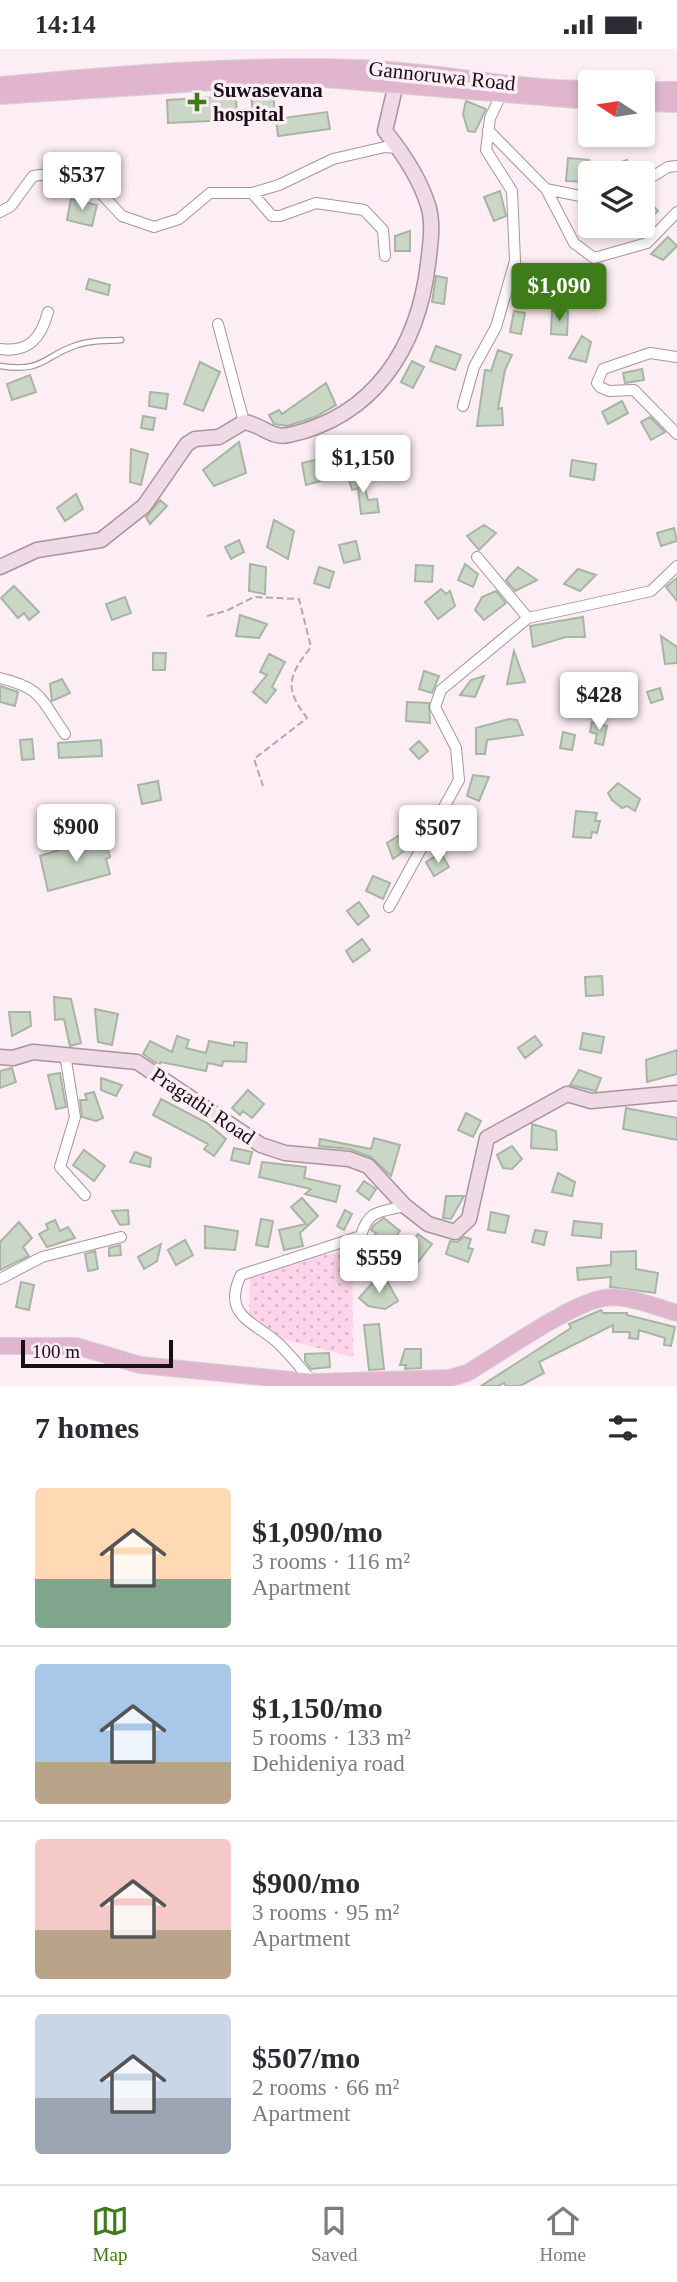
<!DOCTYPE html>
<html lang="en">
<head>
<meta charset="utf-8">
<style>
  body { margin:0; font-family:Georgia,serif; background:#f2f2f3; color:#2b2b33; height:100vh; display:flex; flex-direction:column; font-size:26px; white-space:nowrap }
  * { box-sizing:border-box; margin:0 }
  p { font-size:23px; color:#7c7c81 }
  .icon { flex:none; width:38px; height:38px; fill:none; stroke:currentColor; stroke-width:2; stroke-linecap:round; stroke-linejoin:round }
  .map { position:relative; height:1337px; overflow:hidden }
  .side { display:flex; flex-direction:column; background:#fff; flex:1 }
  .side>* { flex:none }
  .needle { width:46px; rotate:282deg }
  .controls { position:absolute; left:578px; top:21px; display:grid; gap:14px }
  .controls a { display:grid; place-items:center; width:77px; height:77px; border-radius:7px; background:#fff; box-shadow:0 4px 10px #0003; font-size:35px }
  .scale { position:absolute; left:21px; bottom:18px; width:152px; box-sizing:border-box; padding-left:7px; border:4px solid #181114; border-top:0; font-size:19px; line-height:24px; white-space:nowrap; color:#181114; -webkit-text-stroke:5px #fdedf5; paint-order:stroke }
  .price { position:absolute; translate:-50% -60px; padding:0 16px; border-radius:7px; background:#fff; color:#222; font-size:23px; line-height:46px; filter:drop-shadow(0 2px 4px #0008) }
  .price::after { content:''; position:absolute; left:50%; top:42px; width:21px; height:16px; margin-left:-10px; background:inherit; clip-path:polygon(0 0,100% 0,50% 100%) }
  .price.selected { background:#3e7c19; color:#fff }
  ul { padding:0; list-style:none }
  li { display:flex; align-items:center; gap:21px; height:175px; padding:0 35px }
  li+li { border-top:2px solid #e1e1e2 }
  li span { display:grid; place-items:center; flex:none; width:196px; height:140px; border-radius:7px; color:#555 }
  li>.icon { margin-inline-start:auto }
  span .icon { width:84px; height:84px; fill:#fffc; stroke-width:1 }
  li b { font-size:30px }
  h2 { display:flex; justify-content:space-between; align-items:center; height:84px; padding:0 35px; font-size:30px }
  .status { display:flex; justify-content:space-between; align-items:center; height:49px; padding:0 35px; background:#fff; direction:ltr }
  .status svg { height:19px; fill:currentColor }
  .tabs { display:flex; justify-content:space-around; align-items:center; height:98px; border-top:2px solid #e1e1e2; background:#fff; font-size:19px; color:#7c7c81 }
  .tabs a { display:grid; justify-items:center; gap:4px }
  .tabs .selected { color:#3e7c19 }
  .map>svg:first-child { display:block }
  .park { fill:url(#park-dots) }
  .building { fill:#cad7c6; stroke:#a9b5a4; stroke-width:2 }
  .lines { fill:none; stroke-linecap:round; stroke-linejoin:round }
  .lane-casing { stroke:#a7949d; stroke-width:7 }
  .street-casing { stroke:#a7949d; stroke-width:12 }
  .secondary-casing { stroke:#a7949d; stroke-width:17 }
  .primary-casing { stroke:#d5d4d5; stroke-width:18 }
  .path { stroke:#b5a8ae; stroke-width:2; stroke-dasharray:7 3.5; stroke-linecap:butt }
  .lane { stroke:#fff; stroke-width:4.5 }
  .street { stroke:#fff; stroke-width:10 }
  .secondary { stroke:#f0dae6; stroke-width:14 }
  .primary { stroke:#e0b5cd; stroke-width:16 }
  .poi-dot { fill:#3e7c19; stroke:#fdedf5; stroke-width:2.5 }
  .labels { text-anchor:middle; stroke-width:7; stroke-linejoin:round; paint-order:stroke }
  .street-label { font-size:21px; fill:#181114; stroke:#fdedf5 }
  .poi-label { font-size:21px; font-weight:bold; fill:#181114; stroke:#fdedf5; text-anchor:start }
</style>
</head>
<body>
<div class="status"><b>14:14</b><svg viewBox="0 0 49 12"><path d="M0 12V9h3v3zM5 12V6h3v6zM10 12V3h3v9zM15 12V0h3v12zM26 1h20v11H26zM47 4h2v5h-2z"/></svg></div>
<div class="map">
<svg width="677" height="1337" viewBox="0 0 677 1337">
  <defs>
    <pattern id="park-dots" width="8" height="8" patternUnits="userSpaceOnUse" patternTransform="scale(1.75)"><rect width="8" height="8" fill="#fdd4e9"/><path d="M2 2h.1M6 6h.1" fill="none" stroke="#d8b5c7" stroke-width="1.8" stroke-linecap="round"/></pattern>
  </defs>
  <rect width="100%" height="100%" fill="#fdedf5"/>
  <path class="park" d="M352,1189l1,119 -70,-18 -34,-18 1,-45 63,-20 24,-3z"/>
  <path class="building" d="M219,43h10l1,8h6l1,11h-6v9l-63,3 -1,-23 53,-3z
    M251,44h22l2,20 -22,2z
    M466,52l20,8 -11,23 -7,-1 -5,-17z
    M327,63l3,17 -52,7 -2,-17z
    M568,109l21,2 -2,22 -21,-1z
    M627,111l4,13h-13l-3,-9z
    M500,142l6,25 -12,5 -10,-24z
    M71,150l26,6 -5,21 -25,-6z
    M647,150l11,12 -10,9 -6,-3v-14z
    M410,182v20h-15v-15z
    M668,188l9,9 -14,14 -12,-6z
    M436,227l11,2 -3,26 -12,-2z
    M89,230l21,6 -2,10 -22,-6z
    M552,261l16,1 -1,24 -16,-1z
    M514,262l11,2 -4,21 -11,-2z
    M582,287l9,6 -5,20 -17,-4z
    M436,297l25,9 -6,15 -25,-9z
    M498,301l14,5 -7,15 -7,39 4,-1 1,17 -26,1 8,-56 6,1z
    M412,312l12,6 -11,21 -12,-6z
    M200,313l20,10 -17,39 -19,-7z
    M642,320l2,11 -19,3 -2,-10z
    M30,326l6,17 -24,8 -5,-16z
    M326,334l10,22 -21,12 -28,9 -13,-2 -5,-9 10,-5 3,4z
    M150,343l18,2 -2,15 -17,-3z
    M622,352l6,12 -20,11 -6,-12z
    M143,367l12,2 -2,12 -12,-2z
    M650,368l15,15 -14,8 -10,-18z
    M239,393l7,31 -32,13 -11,-16z
    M131,400l17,5 -7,31 -11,-3z
    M320,410l4,21 -18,5 -4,-22z
    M572,411l24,4 -2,16 -24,-4z
    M361,424l7,27 9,-1 2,13 -18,2 -3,-26 -6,2 -4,-14z
    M76,445l7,15 -18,12 -8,-13z
    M160,451l7,6 -17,18 -4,-7z
    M274,471l20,11 -6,28 -21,-12z
    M484,476l12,8 -17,17 -12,-14z
    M674,479l3,13 -16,5 -4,-13z
    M239,491l5,12 -13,7 -6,-12z
    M356,492l4,18 -16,4 -5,-18z
    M250,515l16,3 -1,27 -16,-3z
    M465,515l13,10 -5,13 -15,-7z
    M416,516l17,1 -1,16 -17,-1z
    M319,518l15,5 -5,16 -15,-5z
    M518,518l19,13 -22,11 -9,-11z
    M578,520l18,6 -16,16 -16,-7z
    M677,529v23l-11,-14z
    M14,537l25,26 -10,8 -5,-7 -6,5 -17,-20z
    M441,540l5,5 4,-3 5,15 -17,13 -13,-17z
    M496,542l10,12 -22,17 -9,-10 7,-13z
    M125,548l6,16 -19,7 -6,-16z
    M240,566l27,9 -8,14 -23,-2z
    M583,568l2,20h-19l-33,10 -3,-21z
    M661,587l16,11v16l-12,1z
    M514,602l11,31 -18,2z
    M153,604h13l-1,17h-12z
    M269,605l16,8 -13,25 4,3 -10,13 -13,-11 14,-17 -7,-3z
    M424,622l15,5 -7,17 -13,-4z
    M484,627l-9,21 -15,-2 11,-15z
    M62,630l8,14 -18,8 -2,-17z
    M0,637l18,6 -3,14 -15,-4z
    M660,639l3,11 -12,4 -4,-11z
    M407,653l22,1 1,20 -24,-2z
    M509,670l8,1 6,15 -36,5 -2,14h-9v-26z
    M592,673l15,4 -4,19 -8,-2 2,-9 -7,-2z
    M563,683l12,3 -3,15 -12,-2z
    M32,690l2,20 -12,1 -2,-20z
    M101,691l1,16 -43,2 -1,-15z
    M419,692l9,10 -9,8 -9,-10z
    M473,726l16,2 -10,24 -12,-5z
    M158,732l3,19 -19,4 -4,-19z
    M618,734l22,16 -5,12 -8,-5 -5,2 -10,-8 -4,-7z
    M576,762l21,2 -2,8h5l-3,12 -5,-1 -1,6 -18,-1z
    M403,784l8,13 -18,13 -6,-16z
    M104,787l6,21 -4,2 4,15 -62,17 -8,-35z
    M441,804l8,14 -15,9 -8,-14z
    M373,827l17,7 -7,16 -17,-8z
    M359,853l10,14 -11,9 -11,-14z
    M362,890l8,11 -17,12 -7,-11z
    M602,927l1,19 -17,1 -1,-19z
    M54,948l17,2 10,44 -11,3 -6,-27 -9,1z
    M95,960l23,5 -6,31 -14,-3z
    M9,963h21l1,14 -19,10z
    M583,984l21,4 -3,16 -21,-4z
    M177,987l12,4 -3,8 20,5 3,-12 25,5v-4l13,1 -1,19 -23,-1 -1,5 -14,-3 -2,8 -45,-9 -2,3 -16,-11 7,-13 22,11z
    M535,987l7,9 -17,13 -7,-10z
    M677,1001v24l-30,8 -1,-22z
    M12,1019l4,14 -16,6v-17z
    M579,1021l22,8 -5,13 -26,-6z
    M60,1024l6,34 -10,2 -8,-34z
    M101,1029l21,7 -6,11 -15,-6z
    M248,1041l16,14 -12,14 -9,-7 -3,4 -8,-7z
    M94,1043l9,26 -7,3 -14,-4 -2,-17h7l-2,-6z
    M161,1050l46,24 19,16 -12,17 -10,-7 4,-5 -55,-29z
    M626,1059l51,10v22l-54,-11z
    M466,1064l15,8 -8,16 -15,-7z
    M532,1075l24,7 1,19 -26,-2z
    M374,1089l26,7 -9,31 -20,-19 -21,-8 -31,-3 1,-7 51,10z
    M512,1097l10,13 -10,10 -9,-1 -6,-13z
    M234,1099l18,4 -3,12 -18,-4z
    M84,1101l21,16 -11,15 -21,-16z
    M135,1103l16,6 -1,9 -20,-5z
    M262,1113l44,5 -2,11 36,8 -4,16 -31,-8 6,-5 -52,-12z
    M558,1124l17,9 -3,14 -20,-4z
    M364,1132l12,8 -7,11 -12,-9z
    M446,1147h18l-13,23 -8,-1z
    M302,1149l16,18 -18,17 3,13 -19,4 -5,-20 27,-6 -15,-17z
    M128,1161l1,14 -9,1 -8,-14z
    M345,1161l7,4 -8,16 -7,-4z
    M491,1163l18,4 -4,17 -17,-3z
    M384,1169l16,13 -12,16 10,6 -13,19 -24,-16 15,-23 -5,-3 2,-4z
    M261,1170l12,2 -5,26 -12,-2z
    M55,1171l5,11 8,-4 7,11 -28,9 -8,-13 9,-5 -2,-5z
    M574,1172l28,3 -1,14 -29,-3z
    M19,1173l13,16 -9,9 6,9 -29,14v-28z
    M205,1177l33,5 -3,19 -30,-2z
    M535,1181l12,2 -3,13 -12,-3z
    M418,1185l14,10 -14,18 -13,-10z
    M464,1188l7,2 -3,9 5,1 -5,13 -22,-8 4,-13 7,1z
    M185,1191l8,15 -17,10 -8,-15z
    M161,1195l-4,17 -13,8 -6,-12z
    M120,1196l1,10 -12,1v-8z
    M95,1202l3,18 -10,2 -3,-17z
    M636,1202v18l22,4 -3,20 -45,-6 1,-10 -33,3 -1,-12 34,-3v-13z
    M386,1230l12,22 -13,8 -17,-3 -9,-8 16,-18z
    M21,1233l13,3 -5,25 -13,-3z
    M601,1261l2,3h24v2l48,12 -4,19 -7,-1 1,-7 -26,-8 -1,9 -9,-1 1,-6h-17v-7l-74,37 5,11 -24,13h-14l-2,-3 -6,3h-17l90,-58 -2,-4z
    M379,1275l5,45 -15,1 -5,-45z
    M405,1300h16v19l-16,1 1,-4h-6z
    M329,1304l1,14 -19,2 -6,-8v-7z"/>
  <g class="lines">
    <defs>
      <path id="lane" d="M0,317c44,7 43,-10 77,-21 13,-5 31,-4 44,-5"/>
      <path id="street" d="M488,81l58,59 28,54 20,15 53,-15 30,-31
        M642,134l26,-16 9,-1
        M546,140l44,9
        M252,144l20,23h8l36,-13 48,7 19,20 2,26
        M0,163l11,-6 22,-30 40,-5 10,3 39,42 32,11 25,-8 31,-26h42l27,-8 54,-26 52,-12 14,1
        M218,275l26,98
        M0,300c29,4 41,-11 48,-37
        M677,308l-27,-4 -47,16 -6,14 3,4 9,4 25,-1 43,44
        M463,357l11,-39 22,-40 19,-66 -3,-70 -26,-41 4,-32 12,-25
        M477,508l51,61
        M0,629c43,10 41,22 65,56
        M389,858l70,-127 -3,-32 -21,-41 6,-17 87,-72 123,-27 26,-25
        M65,1005l10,63 -15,50 25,28
        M0,1230l42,-22 79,-20
        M312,1332c-11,-12 -21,-26 -34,-38 -23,-21 -57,-27 -37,-68l120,-39c7,-27 20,-24 44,-30"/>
      <path id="secondary" d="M0,518l37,-17 64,-10 43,-34 43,-62 8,-5 24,-2 25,-15c17,2 27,17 45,13 86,-19 129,-88 139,-171 2,-17 6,-41 0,-59 -8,-25 -26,-53 -43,-74l13,-56
        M0,1008l13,1 20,-6 104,10 124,83 24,8 64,6 19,7 37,40 23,18 27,8 14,-13 18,-81 80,-44 24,7 86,-8"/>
      <path id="primary" d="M0,36c118,-11 238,-21 356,-17 78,2 156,21 234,21
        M642,41h35
        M0,47l214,-14 111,-3 265,22
        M642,54l35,1
        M0,1297h76l64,19 173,17 137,-4 17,-5c31,-18 104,-70 137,-75 23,-4 51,9 73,15"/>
    </defs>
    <use href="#lane" class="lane-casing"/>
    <use href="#street" class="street-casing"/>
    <use href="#secondary" class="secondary-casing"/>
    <use href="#primary" class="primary-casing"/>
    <path class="path" d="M207,567l19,-5 28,-14 45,2 12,48c-23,29 -27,41 -4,71l-53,41 9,27"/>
    <use href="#lane" class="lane"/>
    <use href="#street" class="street"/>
    <use href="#secondary" class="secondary"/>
    <use href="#primary" class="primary"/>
  </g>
  <path class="poi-dot" d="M193.5 42.5h7v7h7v7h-7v7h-7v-7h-7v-7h7z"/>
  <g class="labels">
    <g class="street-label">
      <text transform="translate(442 27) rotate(6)" y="7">Gannoruwa Road</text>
      <text transform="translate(203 1057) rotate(34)" y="7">Pragathi Road</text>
    </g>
    <g class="poi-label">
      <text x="213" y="48">Suwasevana<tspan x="213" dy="24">hospital</tspan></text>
    </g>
  </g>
</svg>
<div class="controls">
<a><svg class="needle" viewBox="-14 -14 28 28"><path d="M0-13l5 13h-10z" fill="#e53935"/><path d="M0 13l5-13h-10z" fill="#7c7c81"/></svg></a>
<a><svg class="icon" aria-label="layers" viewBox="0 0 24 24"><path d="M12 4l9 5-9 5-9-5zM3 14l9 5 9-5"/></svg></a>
</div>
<div class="scale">100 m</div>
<b class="price" style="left:82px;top:163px">$537</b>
<b class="price selected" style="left:559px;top:274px">$1,090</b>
<b class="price" style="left:363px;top:446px">$1,150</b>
<b class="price" style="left:599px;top:683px">$428</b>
<b class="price" style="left:76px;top:815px">$900</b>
<b class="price" style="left:438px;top:816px">$507</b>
<b class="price" style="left:379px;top:1246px">$559</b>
</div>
<section class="side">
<h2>7 homes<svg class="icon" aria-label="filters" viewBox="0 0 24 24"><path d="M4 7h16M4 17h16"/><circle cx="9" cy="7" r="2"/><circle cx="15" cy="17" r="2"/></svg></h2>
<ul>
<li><span style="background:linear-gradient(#ffd9b3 65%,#7fa58c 0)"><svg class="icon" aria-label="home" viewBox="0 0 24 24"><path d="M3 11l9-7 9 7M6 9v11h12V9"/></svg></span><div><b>$1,090/mo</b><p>3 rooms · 116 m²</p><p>Apartment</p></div></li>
<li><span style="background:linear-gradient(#a9c7e8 70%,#b9a48a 0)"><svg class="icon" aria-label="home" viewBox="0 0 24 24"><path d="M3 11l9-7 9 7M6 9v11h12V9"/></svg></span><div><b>$1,150/mo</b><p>5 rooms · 133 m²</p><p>Dehideniya road</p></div></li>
<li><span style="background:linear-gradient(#f6c9c9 65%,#b9a48a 0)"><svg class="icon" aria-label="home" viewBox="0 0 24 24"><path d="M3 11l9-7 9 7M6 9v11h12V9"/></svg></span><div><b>$900/mo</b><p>3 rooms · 95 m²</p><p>Apartment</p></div></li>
<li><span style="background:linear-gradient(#c9d6e8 60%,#9aa5b1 0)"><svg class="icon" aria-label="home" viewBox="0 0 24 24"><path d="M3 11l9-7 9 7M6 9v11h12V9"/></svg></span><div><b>$507/mo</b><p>2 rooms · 66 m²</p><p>Apartment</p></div></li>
</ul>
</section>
<nav class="tabs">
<a class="selected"><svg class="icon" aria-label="map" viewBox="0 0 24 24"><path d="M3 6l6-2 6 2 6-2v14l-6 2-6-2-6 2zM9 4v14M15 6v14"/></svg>Map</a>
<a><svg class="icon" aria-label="saved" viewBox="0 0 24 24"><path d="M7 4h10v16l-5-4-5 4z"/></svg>Saved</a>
<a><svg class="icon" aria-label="home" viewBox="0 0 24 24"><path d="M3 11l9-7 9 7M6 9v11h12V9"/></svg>Home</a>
</nav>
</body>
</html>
